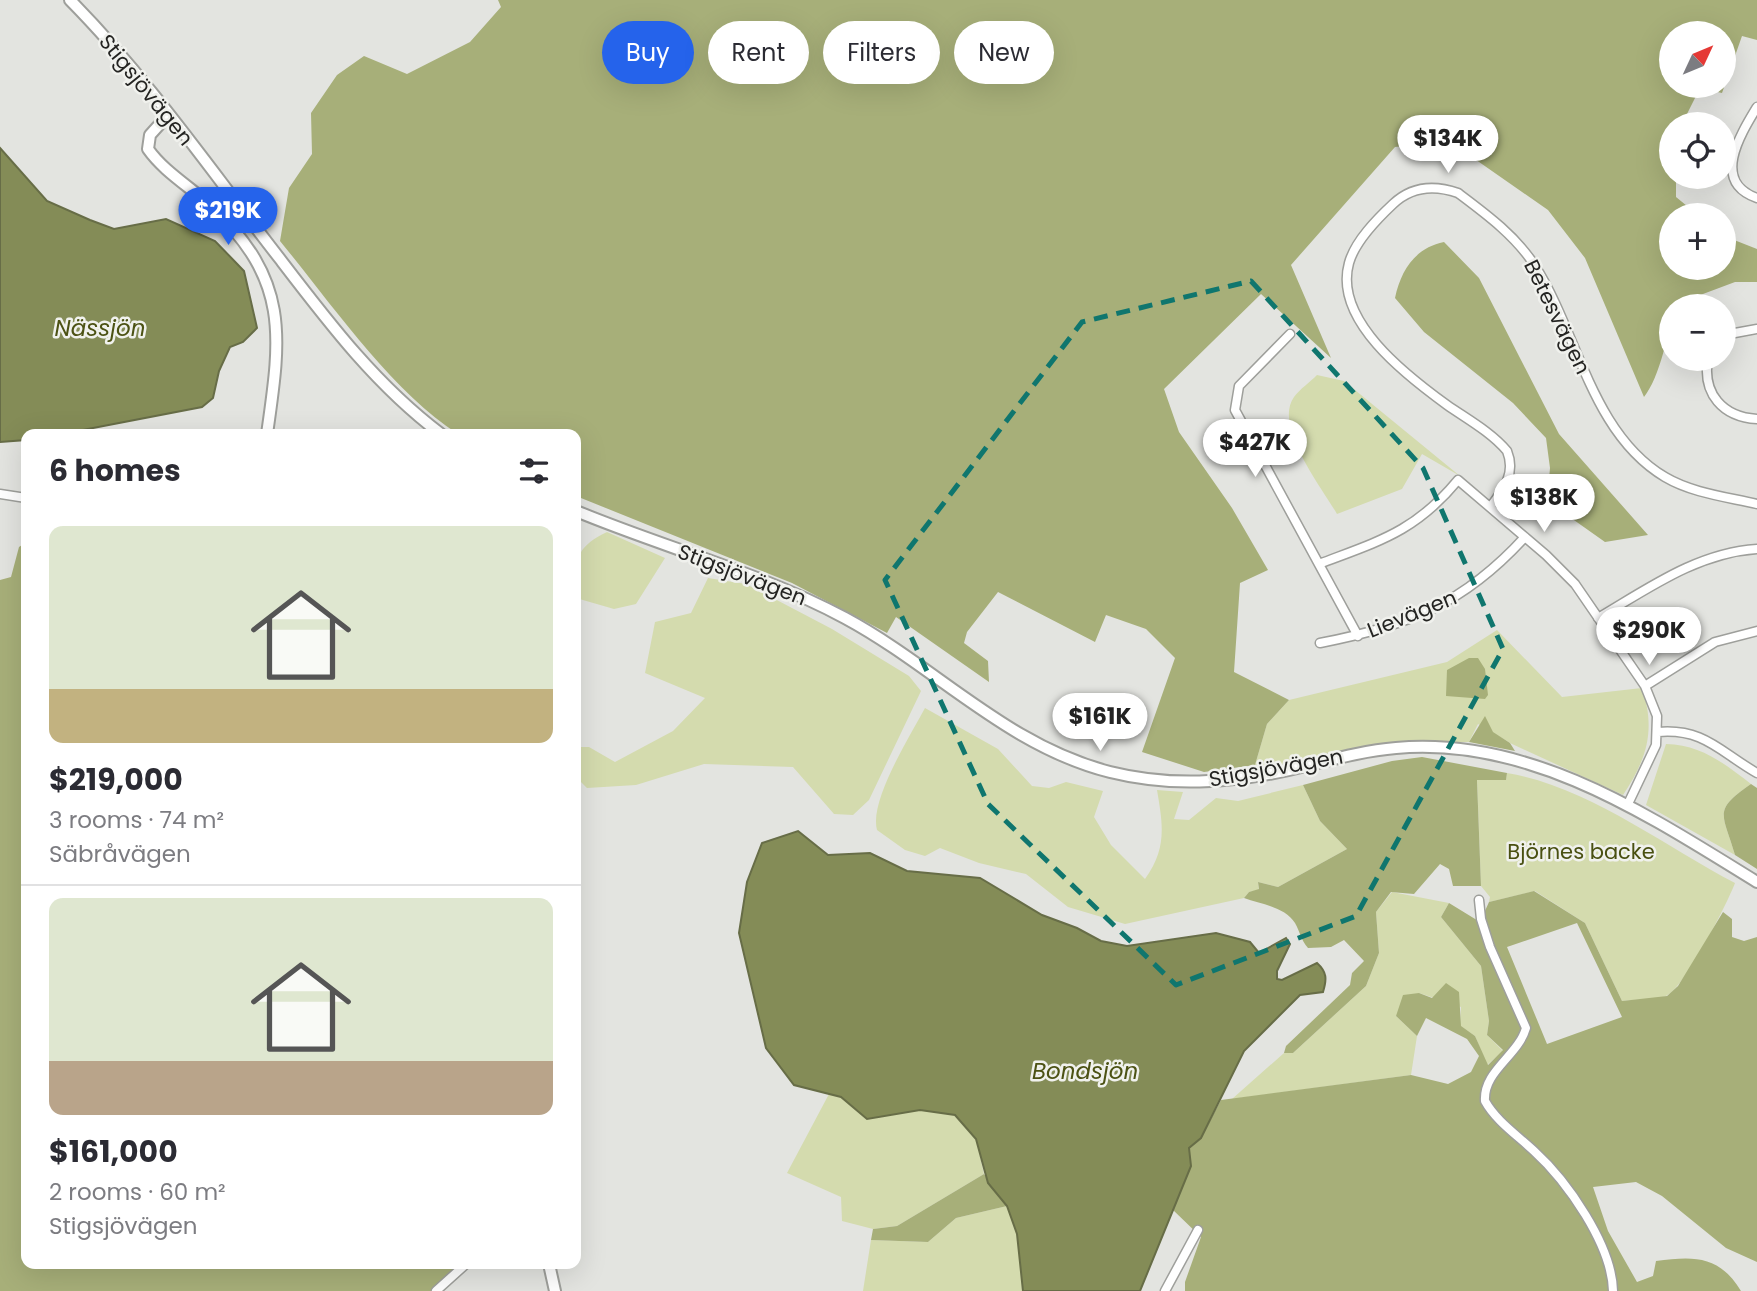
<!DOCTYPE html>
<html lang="en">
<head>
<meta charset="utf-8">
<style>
  body { margin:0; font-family:Poppins,sans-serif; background:#f7f7f7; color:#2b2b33; height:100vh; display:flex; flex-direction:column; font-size:26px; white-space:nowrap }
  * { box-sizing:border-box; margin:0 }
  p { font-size:23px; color:#7c7c81 }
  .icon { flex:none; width:38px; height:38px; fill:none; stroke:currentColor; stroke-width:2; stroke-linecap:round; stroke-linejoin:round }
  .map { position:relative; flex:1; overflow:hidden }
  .side { position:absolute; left:21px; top:429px; width:560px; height:840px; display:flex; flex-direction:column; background:#fff; border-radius:14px; box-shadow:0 7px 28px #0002 }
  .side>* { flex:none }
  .top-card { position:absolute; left:602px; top:21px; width:665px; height:63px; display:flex; gap:14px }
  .needle { width:46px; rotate:46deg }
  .controls { position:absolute; left:1659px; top:21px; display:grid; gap:14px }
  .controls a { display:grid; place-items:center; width:77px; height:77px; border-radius:50%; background:#fff; box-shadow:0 7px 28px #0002; font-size:35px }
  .price { position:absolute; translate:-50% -60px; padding:0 16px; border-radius:24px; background:#fff; color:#222; font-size:23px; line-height:46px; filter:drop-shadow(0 2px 4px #0008) }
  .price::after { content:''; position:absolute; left:50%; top:42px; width:21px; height:16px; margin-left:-10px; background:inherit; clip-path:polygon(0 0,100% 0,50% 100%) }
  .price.active { background:#2563eb; color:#fff }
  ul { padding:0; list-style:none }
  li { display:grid; align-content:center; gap:14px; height:371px; padding:0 28px }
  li+li { border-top:2px solid #e1e1e2 }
  li span { display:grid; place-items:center; height:217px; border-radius:14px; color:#555 }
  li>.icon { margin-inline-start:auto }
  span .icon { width:126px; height:126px; fill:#fffc; stroke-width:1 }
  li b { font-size:30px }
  h2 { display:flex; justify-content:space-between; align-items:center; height:84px; padding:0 28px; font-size:30px }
  .pill { padding:0 24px; border-radius:32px; background:#fff; box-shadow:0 7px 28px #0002; font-size:24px; line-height:63px }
  .pill.active { background:#2563eb; color:#fff }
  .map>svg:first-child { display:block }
  .green { fill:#d4dbae }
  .forest { fill:#a7af79; fill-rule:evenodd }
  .water { fill:#848c57; stroke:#676d47; stroke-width:2 }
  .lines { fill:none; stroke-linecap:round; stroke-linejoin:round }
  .minor-casing { stroke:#9e9f9b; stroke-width:11 }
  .major-casing { stroke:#9e9f9b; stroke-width:14 }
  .minor { stroke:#fff; stroke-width:8 }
  .major { stroke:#fff; stroke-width:10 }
  .marked { fill:none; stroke:#0f766e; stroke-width:5; stroke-dasharray:14 9; stroke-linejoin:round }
  .labels { text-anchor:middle; stroke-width:5; stroke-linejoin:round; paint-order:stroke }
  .street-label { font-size:21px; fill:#242422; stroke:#f0f1ed }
  .park-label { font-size:21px; fill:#495011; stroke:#f0f1ed }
  .water-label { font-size:23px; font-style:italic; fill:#4c5214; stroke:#f0f1ed }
</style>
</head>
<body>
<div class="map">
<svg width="1757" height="1291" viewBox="0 0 1757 1291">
  <rect width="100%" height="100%" fill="#e3e4e0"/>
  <path class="green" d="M1317,375l27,6 116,95 -38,-22 -20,35 -65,25c-15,-26 -64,-88 -43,-117 6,-8 16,-15 23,-22z
    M607,532l58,26 -29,46 -22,5 -38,-11c0,-36 -4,-49 31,-66z
    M708,578l38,6 86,45 77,47 12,15 -52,109 -16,15 -19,-1 -41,-47 -89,-3 -68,21 -49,3 -11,-11v-30h13l26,15 58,-31 32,-33 -60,-25 10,-51 36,-9z
    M1497,630l65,67 80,-9c14,42 5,71 -19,107l-111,-51 -34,-20 -9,18h-51l-148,27 -15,-4 12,-41 22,-24 158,-38z
    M925,708l73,41 34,37 17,2 17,-6 37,9 -9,26 17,28 34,34c22,-30 18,-54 12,-89l26,2 -9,27 15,1 27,-22 22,3 65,-16 17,36 27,28 -69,38 -20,-5 1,8 -10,2 -5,6 -119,26 -57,-17 -42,-33 -47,-11 -39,-15 -15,8 -20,-6 -28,-20c-8,-29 33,-94 48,-122z
    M1666,744c35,1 58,19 85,40 -39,27 -28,29 -16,71l-89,-50z
    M1507,773c82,14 155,72 228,110 -8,21 -51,106 -69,113 -12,5 -31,3 -44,5l-37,-78 -50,-32 -46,11 1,-5 -9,-11 -4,-107 29,1z
    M1392,892l57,11 -8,14 40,49 8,55 -2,14 16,16 -16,14 -12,-29 -15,-10 1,-19 -42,-14 -23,23 21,20 -6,39 -179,24 52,-46h9l73,-67 13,-33 -3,-41z
    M829,1094l12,3 26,22 53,-9 35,5 21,24 8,35 -87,52 -24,3 -31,-8 -1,-24 -54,-24z
    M1007,1206l10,28 6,57h-160l8,-51 57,2 28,-24z"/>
  <path class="forest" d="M498,0h1259v40l-15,-4 -20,57 -22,-5 -18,36h-11v53h5v20l22,18h-27v53h53v-32l33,13v33h-22l-48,18 -4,6h-12c0,23 -12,73 -27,91l-59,-139 -37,-48 -99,-69 -54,6 -104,118 40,93 -70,-64 -97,95 15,43 53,76 36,62 -28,13 -6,89 55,28 -22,24 -12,41 -51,7 -62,-20 33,-94 -29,-29 -40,-14 -11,27 -97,-50 -31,40 -3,11 24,18 1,21 -93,-65 -9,16 -95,-50 -216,-87v-62h-118c-67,-43 -127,-131 -178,-193l9,-53 23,-34 -1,-41 26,-38 27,-19 43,18 63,-32 31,-35zM1724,33v53h-53v-53z
    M1444,242l35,36 80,156 89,101 -43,7 -58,-41 3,-33 -4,-30 -33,-35 -89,-71 -29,-34c6,-28 20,-50 49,-56z
    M25,543l1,721h433l-16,27h-443v-711l11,-3 8,-30z
    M1469,658h9l7,11 3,26 -3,4 -39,-3 1,-26z
    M1485,716l8,16 17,11 5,8 -46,-9z
    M1422,757l85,16 -1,7h-29l4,106h-28l-4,-17 -9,-5 -26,30 -23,-2 -15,20 3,41 -13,33 -73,67h-9l2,-7 64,-61 2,-12 12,-12 -20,-21 -13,7 -23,1c-7,-8 -8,-16 -13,-25 -10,-16 -34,-19 -51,-25l5,-6 10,-3 -1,-7 20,5 69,-38 -27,-28 -17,-36 89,-24z
    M1751,784l6,4v81l-22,-14c-12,-42 -23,-44 16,-71z
    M1534,891l51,32 37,78 45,-5 11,-10 45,-74 9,7v18l12,4 13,-4v325l-31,-14 -64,-52 -26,-14 -43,5 15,44 29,51 16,-6 3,-15c38,-5 63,-6 85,30h-556v-9l16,-45 -28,-27 18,-44 -2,-18 12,-10 20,-38 190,-25 37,9 23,-12 8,-16 -12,-17 -41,-21 -9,18 -21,-20 7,-21 16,-2 13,5 14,-15 13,9 2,34 14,10 13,29 15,-15 -16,-15 2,-14 -8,-55 -40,-49 8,-14 31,19 9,-20zM1577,923l45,94 -75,27 -40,-97z
    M984,1174l23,32 -51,12 -28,24 -57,-2 2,-11 24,-3z"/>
  <path class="water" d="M0,148l47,53 43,19 24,9 52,-10 49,22 29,30 13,57 -14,14 -13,5 -11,24 -6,27 -11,9 -140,27h-36v6l-26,2z
    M798,831l30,24 42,-2 37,18 73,7 62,37 35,13 24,13 26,5 89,-13 34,9 9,11 27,-15 4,6 -13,27v8l5,1 35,-17c10,9 10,16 6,29l-23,3 -56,56 -43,87 -12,10 2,18 -51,125h-117l-6,-57 -10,-28 -19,-23 -12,-44 -21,-24 -35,-5 -53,9 -26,-22 -47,-12 -28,-37 -27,-115 8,-51 15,-39z"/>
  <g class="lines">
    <defs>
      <path id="minor" d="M1757,107c-17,28 -46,75 0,91
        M1290,334l-51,52 -4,24 123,226
        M1724,335l33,-6
        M1708,359c-6,35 15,58 49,60
        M0,494l26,4
        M1491,506c13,-17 25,-33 16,-55 -16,-19 -40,-32 -60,-46 -40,-29 -114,-85 -98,-142 6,-22 28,-44 44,-59 19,-18 42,-19 65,-11 28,21 58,43 77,73 43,67 56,167 130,211 27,16 62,20 92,27
        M1319,564c60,-23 96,-32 139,-84l88,75 29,29 70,102 12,30 -1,29 -29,61
        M1598,618c51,-30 99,-65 159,-69
        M1320,643c88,-17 144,-39 205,-106
        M1645,686l70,-44 42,-11
        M1658,732c46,-4 62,20 99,41
        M1479,900l2,19 9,28 36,81c-8,28 -43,43 -41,73 11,20 32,34 49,50 33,30 78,94 79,140
        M436,1291l30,-27
        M1165,1291l33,-61"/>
      <path id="major" d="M70,0c78,79 142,172 210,259 49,64 96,126 161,175
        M168,115l-18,20 -2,14c16,23 44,39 64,58 78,74 69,129 55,227
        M576,511c89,37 183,61 269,107 91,49 162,128 265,154 60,15 119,11 179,-2 35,-8 70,-19 107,-22 134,-12 252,67 361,134
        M549,1264l6,27"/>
    </defs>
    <use href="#minor" class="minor-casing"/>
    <use href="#major" class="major-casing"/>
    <use href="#minor" class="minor"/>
    <use href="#major" class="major"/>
  </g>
  <path class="marked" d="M1251,281l172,187 80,181 -147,267 -180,69 -188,-181 -103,-224 197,-258z"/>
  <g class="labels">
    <g class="street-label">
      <text transform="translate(146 90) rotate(51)" y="7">Stigsjövägen</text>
      <text transform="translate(1557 317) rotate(64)" y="7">Betesvägen</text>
      <text transform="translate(742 575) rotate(21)" y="7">Stigsjövägen</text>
      <text transform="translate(1412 614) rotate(-22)" y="7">Lievägen</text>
      <text transform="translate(1276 768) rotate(-10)" y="7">Stigsjövägen</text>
    </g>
    <g class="park-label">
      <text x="1581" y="859">Björnes backe</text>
    </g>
    <g class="water-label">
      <text x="100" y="336">Nässjön</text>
      <text x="1085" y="1079">Bondsjön</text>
    </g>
  </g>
</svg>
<div class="controls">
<a><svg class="needle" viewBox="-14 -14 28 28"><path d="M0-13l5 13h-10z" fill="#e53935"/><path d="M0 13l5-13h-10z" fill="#7c7c81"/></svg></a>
<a><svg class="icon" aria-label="locate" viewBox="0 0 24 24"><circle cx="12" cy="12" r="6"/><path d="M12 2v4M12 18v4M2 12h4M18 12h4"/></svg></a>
<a>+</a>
<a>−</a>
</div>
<b class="price" style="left:1448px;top:175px">$134K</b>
<b class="price active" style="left:228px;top:247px">$219K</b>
<b class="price" style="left:1255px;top:479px">$427K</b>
<b class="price" style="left:1544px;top:534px">$138K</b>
<b class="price" style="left:1649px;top:667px">$290K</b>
<b class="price" style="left:1100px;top:753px">$161K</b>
<div class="top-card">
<a class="pill active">Buy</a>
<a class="pill">Rent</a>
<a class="pill">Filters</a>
<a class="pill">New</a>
</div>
<section class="side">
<h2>6 homes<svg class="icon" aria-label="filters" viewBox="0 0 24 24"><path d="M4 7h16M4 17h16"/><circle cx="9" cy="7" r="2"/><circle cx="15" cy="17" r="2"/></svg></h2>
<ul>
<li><span style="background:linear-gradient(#dfe7d0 75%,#c2b280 0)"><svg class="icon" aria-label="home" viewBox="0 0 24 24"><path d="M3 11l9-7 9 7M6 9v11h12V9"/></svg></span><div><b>$219,000</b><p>3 rooms · 74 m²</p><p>Säbråvägen</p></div></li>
<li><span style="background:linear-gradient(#dfe7d0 75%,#b9a48a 0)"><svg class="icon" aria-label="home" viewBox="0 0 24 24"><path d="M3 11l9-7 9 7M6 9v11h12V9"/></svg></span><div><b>$161,000</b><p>2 rooms · 60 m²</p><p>Stigsjövägen</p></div></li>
</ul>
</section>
</div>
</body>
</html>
